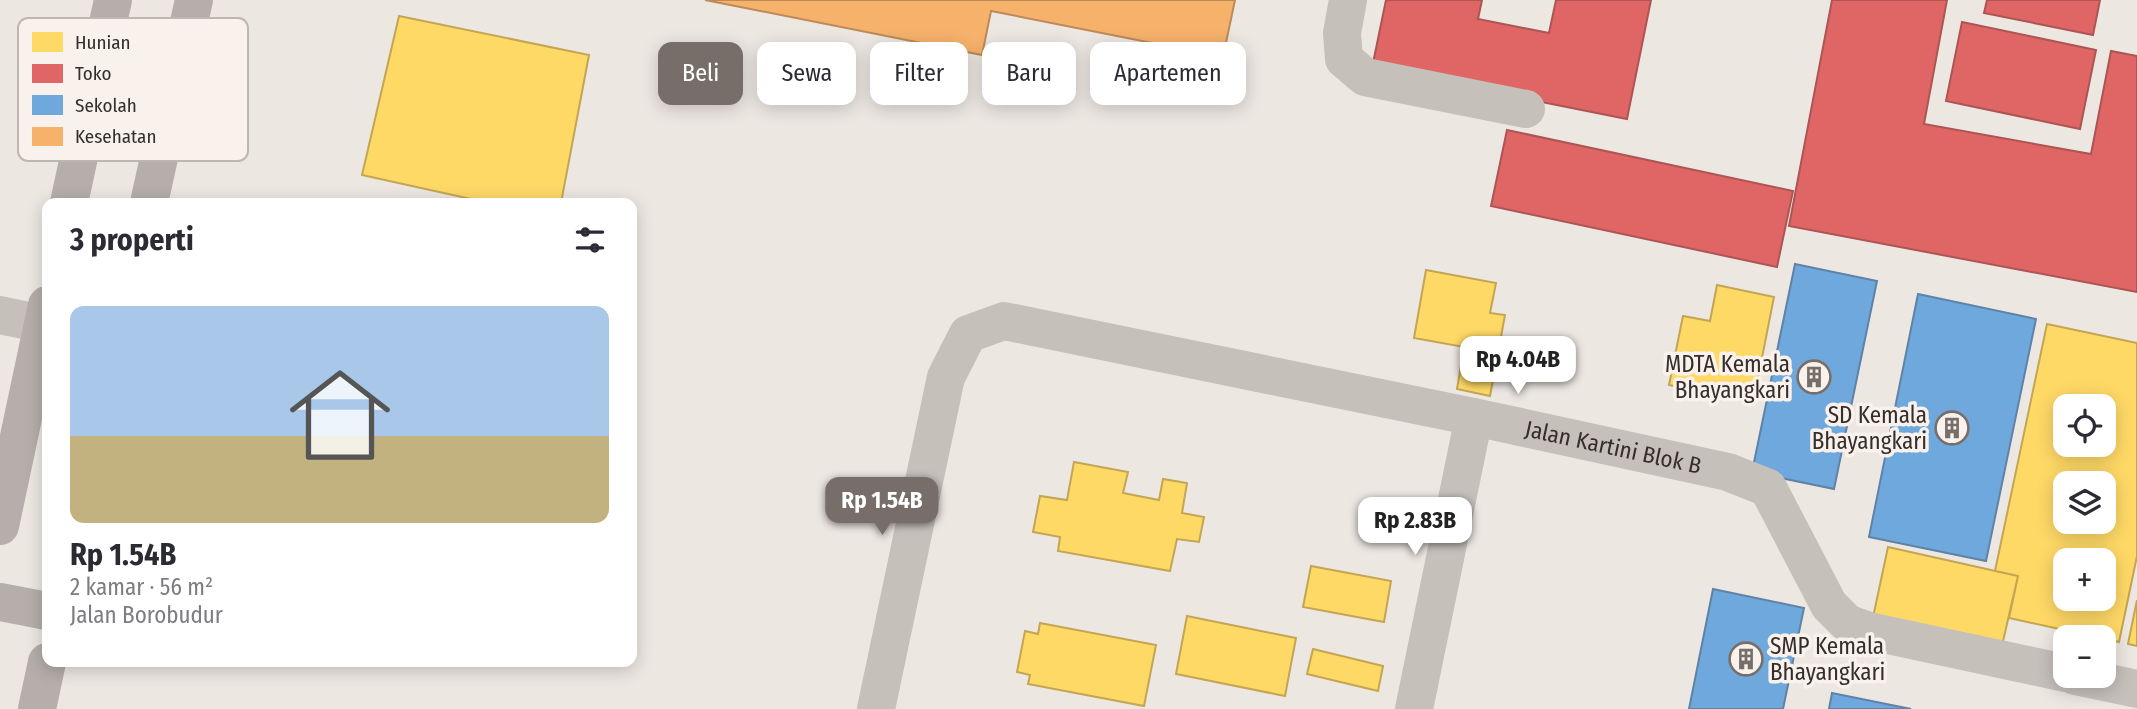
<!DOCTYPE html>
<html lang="id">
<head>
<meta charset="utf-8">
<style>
  body { margin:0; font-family:"Fira Sans Condensed",sans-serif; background:#f7f7f7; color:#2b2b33; height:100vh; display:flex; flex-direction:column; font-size:26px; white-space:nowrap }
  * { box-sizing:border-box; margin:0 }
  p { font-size:23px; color:#7c7c81 }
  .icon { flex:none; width:38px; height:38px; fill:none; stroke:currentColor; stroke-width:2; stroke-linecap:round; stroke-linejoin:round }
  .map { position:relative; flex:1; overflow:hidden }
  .drawer { position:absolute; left:42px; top:198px; width:595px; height:469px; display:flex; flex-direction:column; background:#fff; border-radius:14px; box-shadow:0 4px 18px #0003 }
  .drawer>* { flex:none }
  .guide { position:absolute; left:658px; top:42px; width:665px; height:63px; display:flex; gap:14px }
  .fabs { position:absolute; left:2053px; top:394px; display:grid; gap:14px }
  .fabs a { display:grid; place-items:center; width:63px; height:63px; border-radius:14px; background:#fff; box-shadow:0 4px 18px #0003; font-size:35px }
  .price { position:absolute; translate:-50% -60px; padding:0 16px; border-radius:14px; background:#fff; color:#222; font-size:23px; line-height:46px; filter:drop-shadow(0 2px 4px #0008) }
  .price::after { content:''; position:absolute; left:50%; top:42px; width:21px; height:16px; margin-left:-10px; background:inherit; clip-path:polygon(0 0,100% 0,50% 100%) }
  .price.current { background:#776e6a; color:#fff }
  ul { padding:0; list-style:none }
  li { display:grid; align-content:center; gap:14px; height:371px; padding:0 28px }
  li+li { border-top:2px solid #e1e1e2 }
  li span { display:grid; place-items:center; height:217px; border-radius:14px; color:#555 }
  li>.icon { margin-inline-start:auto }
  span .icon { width:126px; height:126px; fill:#fffc; stroke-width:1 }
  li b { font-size:30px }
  h2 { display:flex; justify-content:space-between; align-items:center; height:84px; padding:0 28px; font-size:30px }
  .chip { padding:0 24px; border-radius:14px; background:#fff; box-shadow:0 4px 18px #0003; font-size:24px; line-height:63px }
  .chip.current { background:#776e6a; color:#fff }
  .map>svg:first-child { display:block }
  .homes { fill:#ffd966; stroke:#c3a554; stroke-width:2; fill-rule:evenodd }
  .shops { fill:#e06666; stroke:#ad5554; stroke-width:2 }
  .schools { fill:#6fa8dc; stroke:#5e83a7; stroke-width:2 }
  .health { fill:#f6b26b; stroke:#bd8a58; stroke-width:2 }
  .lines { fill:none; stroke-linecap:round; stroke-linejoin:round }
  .minor { stroke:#c6c0bb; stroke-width:38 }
  .major { stroke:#b5aeaa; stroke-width:38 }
  .labels { text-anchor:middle; stroke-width:7; stroke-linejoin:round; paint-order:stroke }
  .poi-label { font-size:23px; fill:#372d2a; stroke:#f9f1eb; text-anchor:end }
  .street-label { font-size:23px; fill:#372d2a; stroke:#f9f1eb }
  .key { fill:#f9f1eb; stroke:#bfb6b1; stroke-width:2 }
  .key-label { font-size:19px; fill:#372d2a }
</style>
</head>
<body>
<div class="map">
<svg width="2137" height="709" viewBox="0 0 2137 709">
  <rect width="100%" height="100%" fill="#ede7e2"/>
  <path class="homes" d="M399,16l190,39 -28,148h-72l-127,-28z
    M1426,270l70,13 -6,30 15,2 -15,81 -33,-7 7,-42 -50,-9z
    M1717,285l57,12 -21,106 -84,-18 14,-69 27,5z
    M2047,324l90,19v213l-18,86 -110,-24 9,-42 -23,-5zM2065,406h39v38h-39zM2065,483h39v39h-39zM2065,560h39v38h-39z
    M1074,462l54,10 -5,21 36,7 4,-21 24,4 -5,30 22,4 -5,25 -22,-3 -7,32 -112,-20 2,-14 -27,-5 7,-36 27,4z
    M1888,547l130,29 -17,74 -129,-28z
    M1311,566l80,15 -7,41 -81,-15z
    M2137,600v46l-9,-2z
    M1187,616l109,22 -11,58 -109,-22z
    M1040,623l116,22 -12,61 -116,-22 2,-9 -13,-3 8,-41 13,3z
    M1313,649l70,17 -5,25 -71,-17z"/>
  <path class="shops" d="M1386,0h96l-4,19 71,14 7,-33h95l-24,119 -255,-51z
    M1832,0h115l-23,124 167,30 20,-103 26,5v236l-348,-66z
    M1987,0h113l-7,35 -109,-22z
    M1962,22l134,28 -16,79 -134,-28z
    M1507,130l286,61 -16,76 -286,-61z"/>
  <path class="schools" d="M1795,264l82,17 -43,208 -82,-17z
    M1918,294l118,25 -50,242 -117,-24z
    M1713,589l91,19 -21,101h-94z
    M1832,693l79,16h-82z"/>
  <path class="health" d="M705,0h530l-12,57 -232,-46 -9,44z"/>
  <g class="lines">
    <g class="minor">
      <path d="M1348,0l-6,33 2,26 21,18 161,32"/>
      <path d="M0,315l43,9"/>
      <path d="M2075,676l62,13"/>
      <path id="s1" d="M876,709l70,-332 22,-43 36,-13 470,96 254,55 40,16 61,117 18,18 22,8 196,42"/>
      <path d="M1414,709l60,-292"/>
    </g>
    <path class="major" d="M69,203l44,-203
      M149,203l45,-203
      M0,526l47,-221
      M0,602l47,9
      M37,709l10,-47"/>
  </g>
  <defs>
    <symbol id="building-ring" viewBox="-11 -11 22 22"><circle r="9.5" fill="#f9f1eb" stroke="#776e6a" stroke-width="1.5"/><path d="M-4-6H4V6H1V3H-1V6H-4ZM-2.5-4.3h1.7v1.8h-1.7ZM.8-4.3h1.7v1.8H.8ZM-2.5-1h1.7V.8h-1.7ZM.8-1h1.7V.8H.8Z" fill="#776e6a"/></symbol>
  </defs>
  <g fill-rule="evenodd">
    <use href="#building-ring" x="1795" y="358" width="38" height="38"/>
    <use href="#building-ring" x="1933" y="409" width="38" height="38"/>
    <use href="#building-ring" x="1727" y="640" width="38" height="38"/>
  </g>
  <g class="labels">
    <g class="poi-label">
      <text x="1790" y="372">MDTA Kemala<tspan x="1790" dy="26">Bhayangkari</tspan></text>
      <text x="1927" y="423">SD Kemala<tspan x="1927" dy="26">Bhayangkari</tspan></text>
      <text x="1770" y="654" text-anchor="start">SMP Kemala<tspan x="1770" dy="26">Bhayangkari</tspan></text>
    </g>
    <g class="street-label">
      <text dy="8" stroke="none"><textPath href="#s1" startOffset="1048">Jalan Kartini Blok B</textPath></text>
    </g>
  </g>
  <rect x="18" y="18" width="230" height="143" rx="10" class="key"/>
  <rect x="32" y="32" width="31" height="20" fill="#ffd966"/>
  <rect x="32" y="64" width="31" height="19" fill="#e06666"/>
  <rect x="32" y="95" width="31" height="20" fill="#6fa8dc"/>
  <rect x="32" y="127" width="31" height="19" fill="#f6b26b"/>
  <g class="key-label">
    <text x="75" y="49">Hunian</text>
    <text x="75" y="80">Toko</text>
    <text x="75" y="112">Sekolah</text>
    <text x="75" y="143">Kesehatan</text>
  </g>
</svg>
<div class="fabs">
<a><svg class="icon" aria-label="locate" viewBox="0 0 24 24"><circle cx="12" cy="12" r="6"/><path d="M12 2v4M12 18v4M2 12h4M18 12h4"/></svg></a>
<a><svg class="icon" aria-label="layers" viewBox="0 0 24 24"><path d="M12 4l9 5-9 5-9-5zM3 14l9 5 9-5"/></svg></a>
<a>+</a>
<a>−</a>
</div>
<b class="price" style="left:1518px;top:396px">Rp 4.04B</b>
<b class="price current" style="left:882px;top:537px">Rp 1.54B</b>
<b class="price" style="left:1415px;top:557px">Rp 2.83B</b>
<div class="guide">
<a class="chip current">Beli</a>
<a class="chip">Sewa</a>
<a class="chip">Filter</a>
<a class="chip">Baru</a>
<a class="chip">Apartemen</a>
</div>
<section class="drawer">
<h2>3 properti<svg class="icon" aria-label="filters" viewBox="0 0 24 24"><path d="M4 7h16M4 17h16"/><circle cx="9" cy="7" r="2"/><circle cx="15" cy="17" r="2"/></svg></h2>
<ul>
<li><span style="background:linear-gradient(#a9c7e8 60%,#c2b280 0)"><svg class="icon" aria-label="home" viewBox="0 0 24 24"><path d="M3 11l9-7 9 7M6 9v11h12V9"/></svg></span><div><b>Rp 1.54B</b><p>2 kamar · 56 m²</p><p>Jalan Borobudur</p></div></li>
</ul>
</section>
</div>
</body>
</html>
